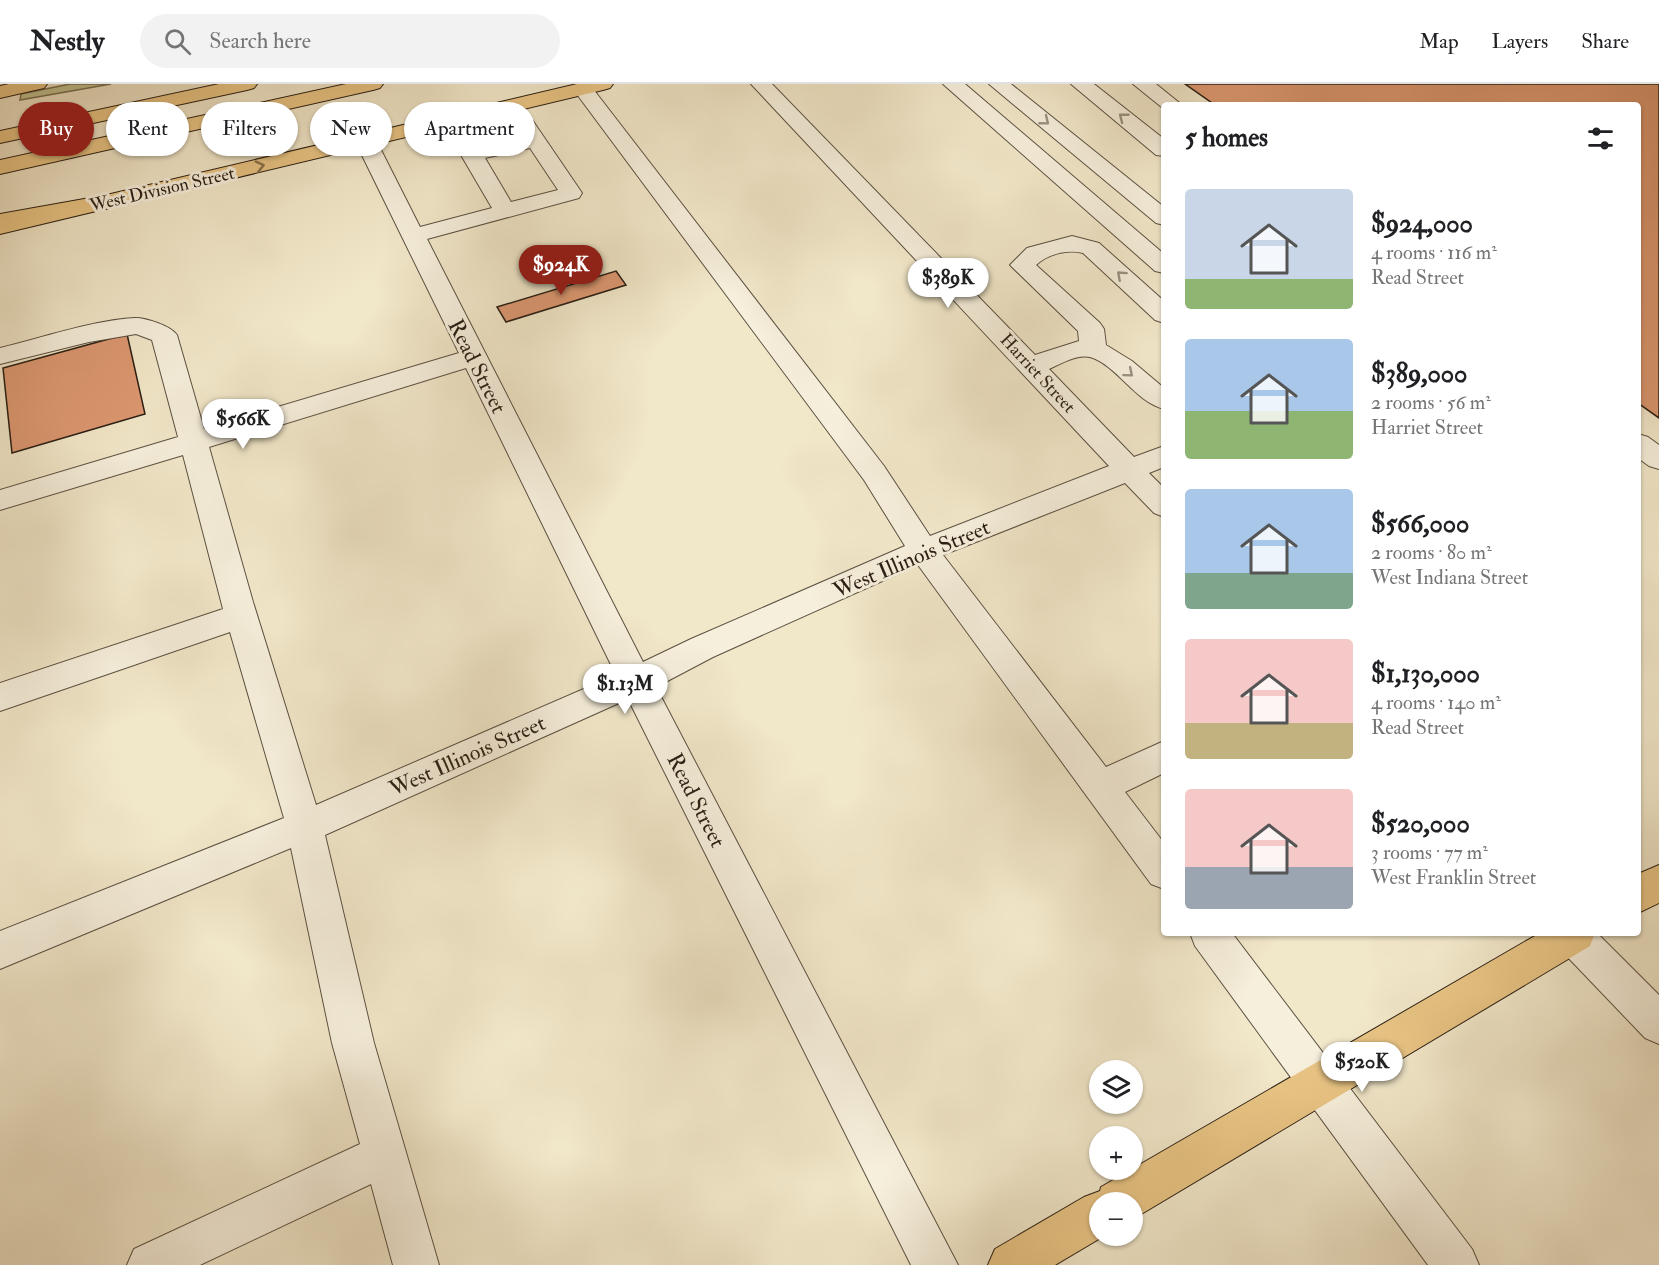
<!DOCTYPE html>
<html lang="en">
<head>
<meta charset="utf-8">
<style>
  body { margin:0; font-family:"IM FELL Double Pica",serif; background:#f2f2f2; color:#202124; height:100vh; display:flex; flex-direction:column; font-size:22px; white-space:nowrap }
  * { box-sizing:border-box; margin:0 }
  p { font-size:20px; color:#757577 }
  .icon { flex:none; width:33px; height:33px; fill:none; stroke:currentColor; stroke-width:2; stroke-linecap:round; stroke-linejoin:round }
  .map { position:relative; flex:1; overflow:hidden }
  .side { position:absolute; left:1161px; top:18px; width:480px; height:834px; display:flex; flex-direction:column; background:#fff; border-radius:6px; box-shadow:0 2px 4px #0004 }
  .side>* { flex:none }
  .banner { position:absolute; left:18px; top:18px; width:570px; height:54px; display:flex; gap:12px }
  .buttons { position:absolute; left:1089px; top:976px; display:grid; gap:12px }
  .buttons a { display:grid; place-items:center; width:54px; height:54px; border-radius:50%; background:#fff; box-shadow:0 2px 4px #0004; font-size:30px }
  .price { position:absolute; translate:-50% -51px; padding:0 14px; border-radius:21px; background:#fff; color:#222; font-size:20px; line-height:39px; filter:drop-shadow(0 2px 3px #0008) }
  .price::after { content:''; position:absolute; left:50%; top:36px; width:18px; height:14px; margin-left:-9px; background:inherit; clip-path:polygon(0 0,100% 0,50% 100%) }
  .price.selected { background:#8f2418; color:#fff }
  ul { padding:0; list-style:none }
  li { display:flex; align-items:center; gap:18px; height:150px; padding:0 24px }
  li span { display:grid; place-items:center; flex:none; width:168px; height:120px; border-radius:6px; color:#555 }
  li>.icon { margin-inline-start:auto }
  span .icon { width:72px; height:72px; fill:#fffc; stroke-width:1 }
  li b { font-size:26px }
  h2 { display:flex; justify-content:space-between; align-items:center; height:72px; padding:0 24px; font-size:26px }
  .tag { padding:0 21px; border-radius:27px; background:#fff; box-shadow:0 2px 4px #0004; font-size:21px; line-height:54px }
  .tag.selected { background:#8f2418; color:#fff }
  header { display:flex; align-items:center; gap:36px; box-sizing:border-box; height:84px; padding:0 30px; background:#fff; border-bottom:2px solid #e0e0e0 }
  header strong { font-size:28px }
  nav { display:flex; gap:33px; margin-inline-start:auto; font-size:21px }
  .search { width:420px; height:54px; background:#f2f2f2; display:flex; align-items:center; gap:15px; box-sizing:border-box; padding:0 21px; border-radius:33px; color:#757577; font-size:22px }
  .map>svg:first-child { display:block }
  .green { fill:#c2c391; stroke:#767052; stroke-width:1.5 }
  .building { fill:#dc9871; stroke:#291e14; stroke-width:1.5 }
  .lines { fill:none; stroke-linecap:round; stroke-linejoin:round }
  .minor-casing { stroke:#5b5041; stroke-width:2 }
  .major-casing { stroke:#291e14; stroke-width:2 }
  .highway-casing { stroke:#291e14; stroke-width:2 }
  .minor { fill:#f6efdc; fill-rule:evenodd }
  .major { fill:#e8c484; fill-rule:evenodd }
  .highway { fill:#e8c484; fill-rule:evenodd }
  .oneway { stroke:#9a9182 }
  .oneway2 { stroke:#88714c }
  .labels { text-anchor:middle; stroke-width:6; stroke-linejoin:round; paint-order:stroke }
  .far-street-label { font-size:18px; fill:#291e14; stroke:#f6efdc }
  .street-label { font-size:22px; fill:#291e14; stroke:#f6efdc }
</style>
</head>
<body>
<header>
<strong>Nestly</strong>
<div class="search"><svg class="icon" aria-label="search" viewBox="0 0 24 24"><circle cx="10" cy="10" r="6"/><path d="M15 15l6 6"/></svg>Search here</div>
<nav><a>Map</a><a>Layers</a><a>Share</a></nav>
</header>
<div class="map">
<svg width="1659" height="1181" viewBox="0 0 1659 1181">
  <rect width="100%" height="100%" fill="#f1e7c9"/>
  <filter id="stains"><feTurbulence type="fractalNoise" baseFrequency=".00333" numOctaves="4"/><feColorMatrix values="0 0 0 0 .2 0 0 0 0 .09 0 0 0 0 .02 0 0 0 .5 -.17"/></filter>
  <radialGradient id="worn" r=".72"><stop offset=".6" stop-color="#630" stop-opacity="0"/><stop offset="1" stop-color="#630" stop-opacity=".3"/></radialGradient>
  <path class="green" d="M70,0h41l-91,16 1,-6z"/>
  <path class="building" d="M1185,0h474v334l-21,-15v-298h-423z
    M616,187l10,14 -120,37 -9,-15z
    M127,250l18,80 -133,39 -9,-85z"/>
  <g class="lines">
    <defs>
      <path id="minor" d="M751,0h21l263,271 44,-14 -1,-10 -68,-66 17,-17 45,-12 27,7 65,58v22l-9,-3 -72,-67c-16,-4 -35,1 -47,12l64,58 4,6 2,16 26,16 32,27v21c-30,-8 -47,-44 -74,-52 -13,-3 -30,7 -41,12l85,88 30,-11v21l-15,6 15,15v29l-10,-4 -29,-30 -182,72 163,212 58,-26v32l-39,19 39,51v46l-13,-5 -233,-319 -205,92 -57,30 302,578h-47l-283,-566 -303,136 49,208 65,222h-46l-22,-81 -171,81h-73l7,-16 226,-105 -28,-101 -41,-195 -291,121v-38l284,-113 -54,-186 -230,79v-28l223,-74 -40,-154 -183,55v-20l178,-53 -26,-97 -16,-6 -47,8 -89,22v-16c41,-10 94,-28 135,-30 12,0 36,8 42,17l27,94 255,-76 -104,-212 3,-5 8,-1 8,1 46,91 72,-19 -31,-53 3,-5 59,-13 -20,-31 3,-4 7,-2 7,2 62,91 -3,5 -152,41 216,423 48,-23 214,-93 -41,-66 -291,-391 3,-4h14l294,381 46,70 179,-70zM530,64l28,42 -47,12 -26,-44zM466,284l150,307 -300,130 -63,-203 -44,-155z
        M943,0h22l199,170v19l-9,-2z
        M989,0h22l153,123v18l-8,-2z
        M1071,0h23l70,55v17l-8,-1z
        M1133,0h23l26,21h-18v4z
        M1638,350l10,3 11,8v24l-10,-3 -11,-8z
        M1190,849h42l240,316 7,16h-51l-233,-319z
        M1552,849h45l62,62v49l-14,-6 -88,-92z"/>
      <path id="major" d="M9,0h38l-3,4 -44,10v-12z
        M577,0h36l-3,4 -7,2 -603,144v-14z
        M1659,781v38l-21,10v-39z
        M1540,849h55l-5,13 -457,273 -1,-16h-32v33h4l-49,29h-67l7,-16 89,-52 16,-6 1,-4z"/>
      <path id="highway" d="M219,0h38l-3,4 -7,2 -247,53v-12z
        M346,0h37l-3,4 -7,2 -373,84v-14z
        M101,112l8,2 3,5 -3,5 -109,20v-14z"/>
    </defs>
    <use href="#minor" class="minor-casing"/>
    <use href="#major" class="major-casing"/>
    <use href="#highway" class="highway-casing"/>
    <use href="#minor" class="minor"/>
    <use href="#major" class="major"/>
    <use href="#highway" class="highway"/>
  </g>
  <defs><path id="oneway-chevron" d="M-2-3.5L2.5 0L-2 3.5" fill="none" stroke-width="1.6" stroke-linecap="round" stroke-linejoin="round" transform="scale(1.5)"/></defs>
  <g class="oneway">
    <use href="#oneway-chevron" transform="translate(1123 33) rotate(-142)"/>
    <use href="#oneway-chevron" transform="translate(1045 37) rotate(39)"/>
    <use href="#oneway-chevron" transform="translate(1121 191) rotate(-138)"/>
    <use href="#oneway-chevron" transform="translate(1129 289) rotate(40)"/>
  </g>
  <use class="oneway2" href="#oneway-chevron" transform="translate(260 82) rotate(-13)"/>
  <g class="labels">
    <g class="far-street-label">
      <text transform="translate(162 105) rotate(-13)" y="6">West Division Street</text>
      <text transform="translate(1038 289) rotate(47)" y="6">Harriet Street</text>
    </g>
    <g class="street-label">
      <text transform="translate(478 282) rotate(63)" y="8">Read Street</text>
      <text transform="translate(911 474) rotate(-23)" y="8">West Illinois Street</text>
      <text transform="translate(467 671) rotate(-24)" y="8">West Illinois Street</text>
      <text transform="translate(697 716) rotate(63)" y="8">Read Street</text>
    </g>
  </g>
  <rect width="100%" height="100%" filter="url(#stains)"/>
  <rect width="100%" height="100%" fill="url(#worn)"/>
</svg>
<div class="buttons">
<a><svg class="icon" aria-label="layers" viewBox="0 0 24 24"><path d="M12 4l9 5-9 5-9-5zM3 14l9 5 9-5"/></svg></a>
<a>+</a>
<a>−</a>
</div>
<b class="price selected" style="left:561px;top:212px">$924K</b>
<b class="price" style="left:948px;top:225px">$389K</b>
<b class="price" style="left:243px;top:366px">$566K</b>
<b class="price" style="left:625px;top:631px">$1.13M</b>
<b class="price" style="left:1362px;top:1009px">$520K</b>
<div class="banner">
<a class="tag selected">Buy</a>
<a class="tag">Rent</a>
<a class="tag">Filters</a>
<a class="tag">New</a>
<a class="tag">Apartment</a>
</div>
<section class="side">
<h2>5 homes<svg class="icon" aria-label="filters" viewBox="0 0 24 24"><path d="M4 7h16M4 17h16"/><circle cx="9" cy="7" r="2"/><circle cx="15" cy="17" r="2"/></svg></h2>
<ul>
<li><span style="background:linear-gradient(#c9d6e8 75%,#8fb573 0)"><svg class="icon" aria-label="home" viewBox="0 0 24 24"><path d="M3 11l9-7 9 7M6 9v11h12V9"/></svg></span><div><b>$924,000</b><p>4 rooms · 116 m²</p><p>Read Street</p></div></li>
<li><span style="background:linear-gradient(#a9c7e8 60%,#8fb573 0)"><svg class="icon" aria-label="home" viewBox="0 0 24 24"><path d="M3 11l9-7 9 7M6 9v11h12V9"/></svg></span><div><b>$389,000</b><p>2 rooms · 56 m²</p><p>Harriet Street</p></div></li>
<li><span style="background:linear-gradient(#a9c7e8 70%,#7fa58c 0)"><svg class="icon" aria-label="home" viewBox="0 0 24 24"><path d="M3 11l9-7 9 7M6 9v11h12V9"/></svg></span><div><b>$566,000</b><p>2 rooms · 80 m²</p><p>West Indiana Street</p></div></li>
<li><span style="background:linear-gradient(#f6c9c9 70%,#c2b280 0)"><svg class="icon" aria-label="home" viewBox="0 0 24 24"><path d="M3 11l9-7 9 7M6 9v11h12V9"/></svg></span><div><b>$1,130,000</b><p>4 rooms · 140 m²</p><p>Read Street</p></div></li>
<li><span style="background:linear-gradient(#f6c9c9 65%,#9aa5b1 0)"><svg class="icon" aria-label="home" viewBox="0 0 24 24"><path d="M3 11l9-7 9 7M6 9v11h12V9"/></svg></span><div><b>$520,000</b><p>3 rooms · 77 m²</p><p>West Franklin Street</p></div></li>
</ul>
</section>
</div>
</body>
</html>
